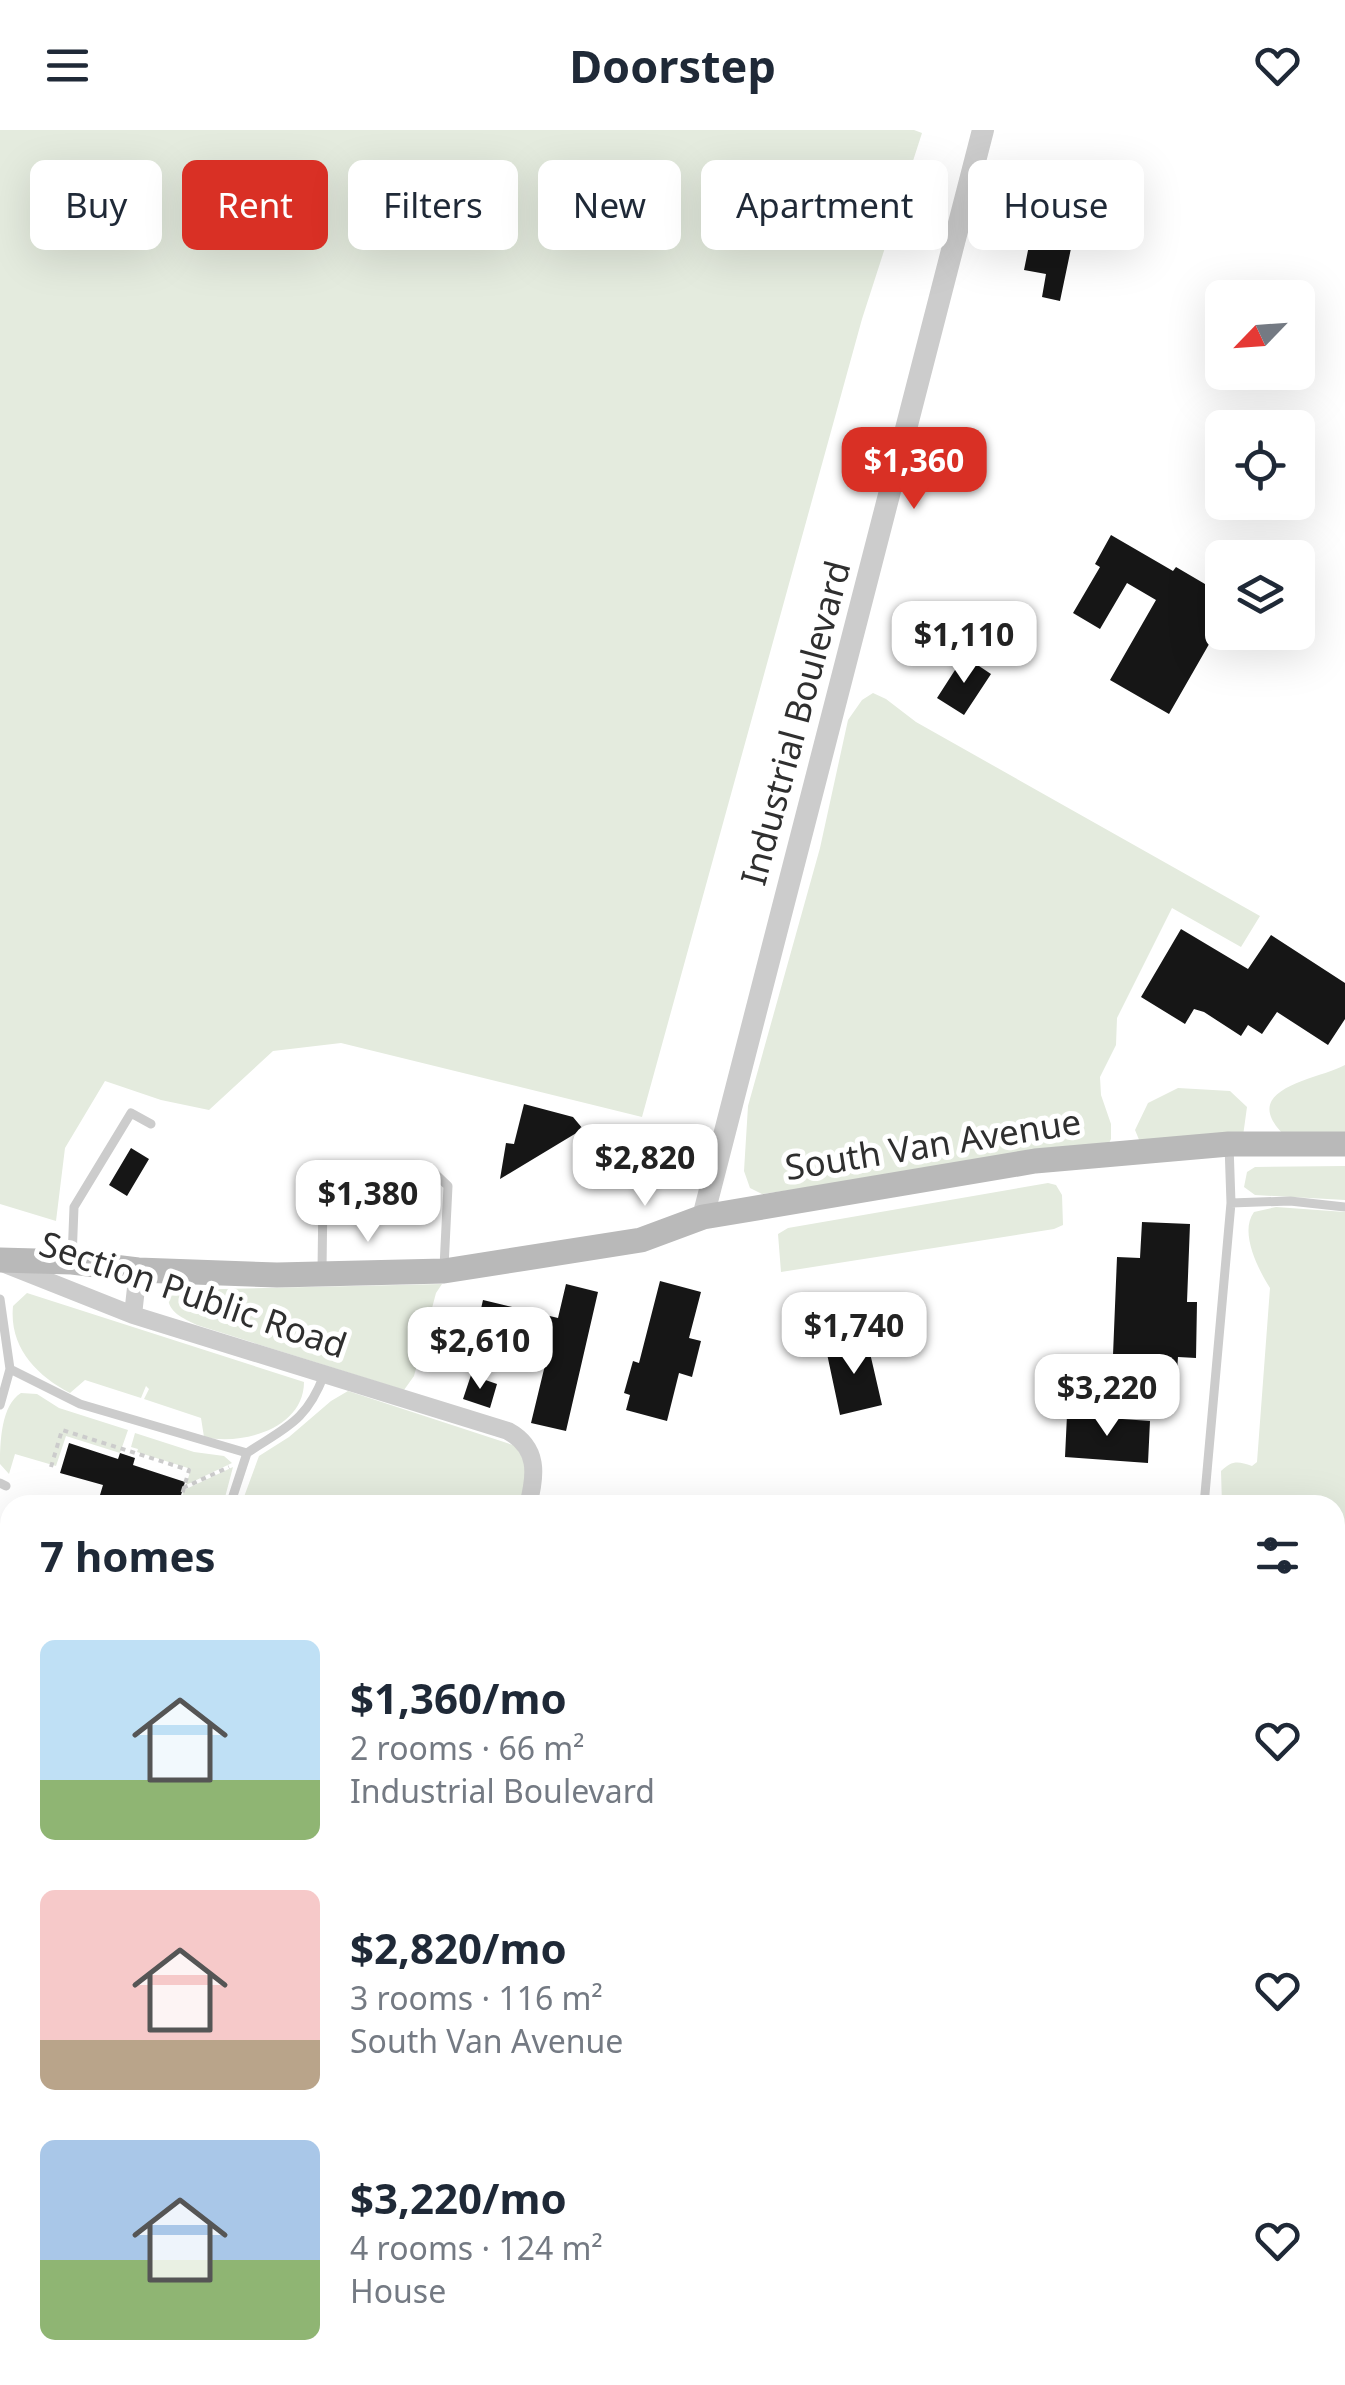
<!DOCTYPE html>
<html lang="en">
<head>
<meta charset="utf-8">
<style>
  body { margin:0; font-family:"Noto Sans",sans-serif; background:#f6f6f7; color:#1f2937; height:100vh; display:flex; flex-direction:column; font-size:38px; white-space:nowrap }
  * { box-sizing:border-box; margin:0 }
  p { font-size:32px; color:#747a83 }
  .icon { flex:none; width:55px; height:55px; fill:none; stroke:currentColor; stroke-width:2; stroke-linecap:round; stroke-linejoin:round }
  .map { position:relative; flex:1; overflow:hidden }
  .details { position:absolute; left:0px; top:1365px; width:1345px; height:890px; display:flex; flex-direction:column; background:#fff; border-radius:30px 30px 0 0; box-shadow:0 10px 40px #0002 }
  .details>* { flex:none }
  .hud { position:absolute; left:30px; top:30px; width:1285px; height:90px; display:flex; gap:20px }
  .needle { width:65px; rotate:245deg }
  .buttons { position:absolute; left:1205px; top:150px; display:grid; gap:20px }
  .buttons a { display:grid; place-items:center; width:110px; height:110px; border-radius:15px; background:#fff; box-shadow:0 10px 40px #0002; font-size:50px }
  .price { position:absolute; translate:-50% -85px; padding:0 22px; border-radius:20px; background:#fff; color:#222; font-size:32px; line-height:65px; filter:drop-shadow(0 2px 5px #0008) }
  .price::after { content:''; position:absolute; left:50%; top:60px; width:30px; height:22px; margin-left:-15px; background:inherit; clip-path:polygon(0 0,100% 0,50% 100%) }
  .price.active { background:#d93025; color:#fff }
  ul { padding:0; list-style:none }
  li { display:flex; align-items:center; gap:30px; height:250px; padding:0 40px }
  li span { display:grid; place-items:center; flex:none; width:280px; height:200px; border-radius:15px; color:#555 }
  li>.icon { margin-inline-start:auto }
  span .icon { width:120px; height:120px; fill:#fffc; stroke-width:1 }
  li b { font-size:42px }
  h2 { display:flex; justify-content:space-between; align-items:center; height:120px; padding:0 40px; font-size:42px }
  .pill { padding:0 35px; border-radius:15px; background:#fff; box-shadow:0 10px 40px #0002; font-size:35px; line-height:90px }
  .pill.active { background:#d93025; color:#fff }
  header { display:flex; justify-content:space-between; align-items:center; height:130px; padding:0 40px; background:#fff; font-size:45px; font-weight:700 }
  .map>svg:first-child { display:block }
  .green { fill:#e4ebde }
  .water { fill:#cbdbe9 }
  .building { fill:#161616 }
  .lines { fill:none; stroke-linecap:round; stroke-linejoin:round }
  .path { stroke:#ccc; stroke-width:4; stroke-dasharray:5 5; stroke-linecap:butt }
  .service { stroke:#ccc; stroke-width:9 }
  .minor { stroke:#ccc; stroke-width:18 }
  .tertiary { stroke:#ccc; stroke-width:22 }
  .secondary { stroke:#b9b9b9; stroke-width:25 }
  .labels { text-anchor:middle; stroke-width:10; stroke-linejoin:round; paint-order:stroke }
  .street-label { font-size:35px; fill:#2f2f2f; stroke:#fff }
</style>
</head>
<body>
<header><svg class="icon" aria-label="menu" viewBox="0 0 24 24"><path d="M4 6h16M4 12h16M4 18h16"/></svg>Doorstep<svg class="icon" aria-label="heart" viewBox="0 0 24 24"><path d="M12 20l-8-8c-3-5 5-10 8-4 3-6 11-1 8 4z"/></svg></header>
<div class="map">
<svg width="1345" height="2255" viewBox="0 0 1345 2255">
  <rect width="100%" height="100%" fill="#fff"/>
  <path class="green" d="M0,0h914l8,3 -60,186 -220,798 -301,-74 -68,8 -64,59 -48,-10 -56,-19 -40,67 -9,73 -56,-17z
    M873,563l13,6 30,23 344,194 -19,31 -69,-39 -55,110 -1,27 -16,32 1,18 10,29v15l-3,6 -346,49 -12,-6 -6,-17 4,-65 72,-258 28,-128 14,-20z
    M1345,935v72l-62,-3c-45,-46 34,-54 62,-69z
    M1178,958l52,3 17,16 -4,29 -103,6 -5,-12 13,-27z
    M1345,1036v34l-90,-5 -11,-8 3,-15 8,-5z
    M1048,1053l8,2 6,10 1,30 -9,4 -273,43 -3,-38 10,-6z
    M1276,1077l69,5v339l-10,10v-56h-113l-1,-34c11,-11 17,-10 31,-5l5,-4 13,-174c-12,-19 -31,-56 -16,-76z
    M442,1154l-6,9 -22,83 -10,14 -207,-65c-14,-7 -29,-12 -29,-29l12,-6z
    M27,1163l277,89c0,46 -61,64 -100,55l-3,-19 -57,-19 5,-10 -3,-3 -5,12 -56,-18 -15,13c-34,-18 -61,-46 -57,-87z
    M348,1261l168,55 10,19 -3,40h-282l18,-49 30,-19 42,-36z
    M21,1263l16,1 22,14 69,22 -8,23 -54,-17 -10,30 -41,-12 -6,20 -9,-10c0,-21 1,-59 21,-71z
    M135,1303l59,19 30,4 8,7 -46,22 5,-16 -54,-17 1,-3 -7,-2z
    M233,1337l-10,38h-21l2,-6 -14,-4 -3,10h-7l4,-15z
    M0,1443l10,3v223l-10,3z"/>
  <path class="water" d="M1345,1563v252l-10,8v-257z
    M808,2245h155l-17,10h-158z"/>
  <path class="building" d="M1037,76l41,9 -18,86 -18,-4 4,-23 -22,-4z
    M1111,405l62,36 3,-4 46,27v41l-6,-3 -47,82 -59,-34 46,-80 -29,-17 -27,46 -27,-16 27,-46 -5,-3z
    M964,526l27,18 -27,41 -27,-17z
    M1181,799l67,40 23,-34 74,48v36l-17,26 -51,-33 -15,22 -14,-9 -7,11 -37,-24 -10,-3 -9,15 -44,-27z
    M524,974l49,13 10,12 -83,50 6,-36 8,1z
    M131,1018l18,11 -22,37 -18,-11z
    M1142,1092l48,2 -3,78h10l-1,56 -18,-1 -1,14 -43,-2 1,-13 -22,-1 4,-98 23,1z
    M660,1151l41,11 -12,46 12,3 -9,36 -13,-4 -12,48 -41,-11 4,-15 -6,-2 9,-32 6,2z
    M566,1154l32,8 -32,139 -35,-8 14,-58 -73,-17 11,-48 75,18z
    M867,1210l15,65 -42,10 -14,-66z
    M471,1245l26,9 -7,24 -27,-9z
    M1067,1285l83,6 -2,42 -83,-6z
    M69,1313l49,16 2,-6 15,5 -2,7 52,17 -7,23h-81l6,-20 -43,-12z"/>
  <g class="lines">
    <path class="path" d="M51,1337l11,-37 127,40 -10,35
      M183,1358l46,-21"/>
    <path class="service" d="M1229,1015l2,58 59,-2 55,6
      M72,1129l2,-52 57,-94 20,11
      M322,1141l1,-78 21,-19 83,-8 21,20 -4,81
      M0,1169l10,70 -10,36
      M10,1239l70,35 167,49c39,-26 59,-31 77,-78
      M0,1353l6,3
      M230,1375l17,-52
      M1204,1375l27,-302
      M1335,2231l10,-1
      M1095,2255l98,-10"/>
    <path class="minor" d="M7,1135l126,50 375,116c31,17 28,44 20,74
      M133,1185l5,-45"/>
    <path class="tertiary" d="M703,1087l280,-1087"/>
    <path class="secondary" d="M0,1130l72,2 66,8 139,5 167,-4 197,-31 62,-23 332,-56 194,-17h116"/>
  </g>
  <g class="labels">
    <g class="street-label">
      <text transform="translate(796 593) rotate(-75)" y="12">Industrial Boulevard</text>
      <text transform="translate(933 1015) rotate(-9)" y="12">South Van Avenue</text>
      <text transform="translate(193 1165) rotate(19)" y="12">Section Public Road</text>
    </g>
  </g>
</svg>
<div class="buttons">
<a><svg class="needle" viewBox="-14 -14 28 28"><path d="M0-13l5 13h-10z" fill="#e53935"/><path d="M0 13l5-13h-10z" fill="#747a83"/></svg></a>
<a><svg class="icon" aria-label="locate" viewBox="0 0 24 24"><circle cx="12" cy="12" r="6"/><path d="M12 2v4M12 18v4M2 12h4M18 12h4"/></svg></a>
<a><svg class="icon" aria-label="layers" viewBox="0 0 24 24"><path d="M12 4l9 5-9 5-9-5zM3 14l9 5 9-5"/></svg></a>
</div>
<b class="price active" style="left:914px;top:382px">$1,360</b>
<b class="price" style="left:964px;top:556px">$1,110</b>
<b class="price" style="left:645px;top:1079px">$2,820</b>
<b class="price" style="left:368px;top:1115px">$1,380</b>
<b class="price" style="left:854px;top:1247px">$1,740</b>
<b class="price" style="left:480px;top:1262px">$2,610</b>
<b class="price" style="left:1107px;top:1309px">$3,220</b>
<div class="hud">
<a class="pill">Buy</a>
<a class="pill active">Rent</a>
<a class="pill">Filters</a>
<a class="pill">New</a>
<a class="pill">Apartment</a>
<a class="pill">House</a>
</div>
<section class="details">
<h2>7 homes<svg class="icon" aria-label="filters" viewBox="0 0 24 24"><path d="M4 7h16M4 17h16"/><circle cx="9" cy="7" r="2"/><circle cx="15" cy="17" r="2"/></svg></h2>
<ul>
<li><span style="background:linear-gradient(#bfe0f5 70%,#8fb573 0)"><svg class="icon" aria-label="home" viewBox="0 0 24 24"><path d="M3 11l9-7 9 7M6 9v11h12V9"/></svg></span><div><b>$1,360/mo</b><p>2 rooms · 66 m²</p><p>Industrial Boulevard</p></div><svg class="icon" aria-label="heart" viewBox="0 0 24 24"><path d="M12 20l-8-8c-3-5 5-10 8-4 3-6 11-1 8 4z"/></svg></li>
<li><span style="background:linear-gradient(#f6c9c9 75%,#b9a48a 0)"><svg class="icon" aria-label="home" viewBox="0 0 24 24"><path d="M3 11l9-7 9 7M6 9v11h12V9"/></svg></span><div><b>$2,820/mo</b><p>3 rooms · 116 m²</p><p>South Van Avenue</p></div><svg class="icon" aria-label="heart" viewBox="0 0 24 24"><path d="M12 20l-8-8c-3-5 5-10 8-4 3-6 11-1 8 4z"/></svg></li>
<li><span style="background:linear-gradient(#a9c7e8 60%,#8fb573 0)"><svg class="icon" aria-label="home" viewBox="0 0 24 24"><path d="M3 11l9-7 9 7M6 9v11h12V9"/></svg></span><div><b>$3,220/mo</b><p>4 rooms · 124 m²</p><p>House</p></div><svg class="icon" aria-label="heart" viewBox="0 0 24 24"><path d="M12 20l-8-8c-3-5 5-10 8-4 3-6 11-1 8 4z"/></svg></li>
</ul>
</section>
</div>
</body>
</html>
